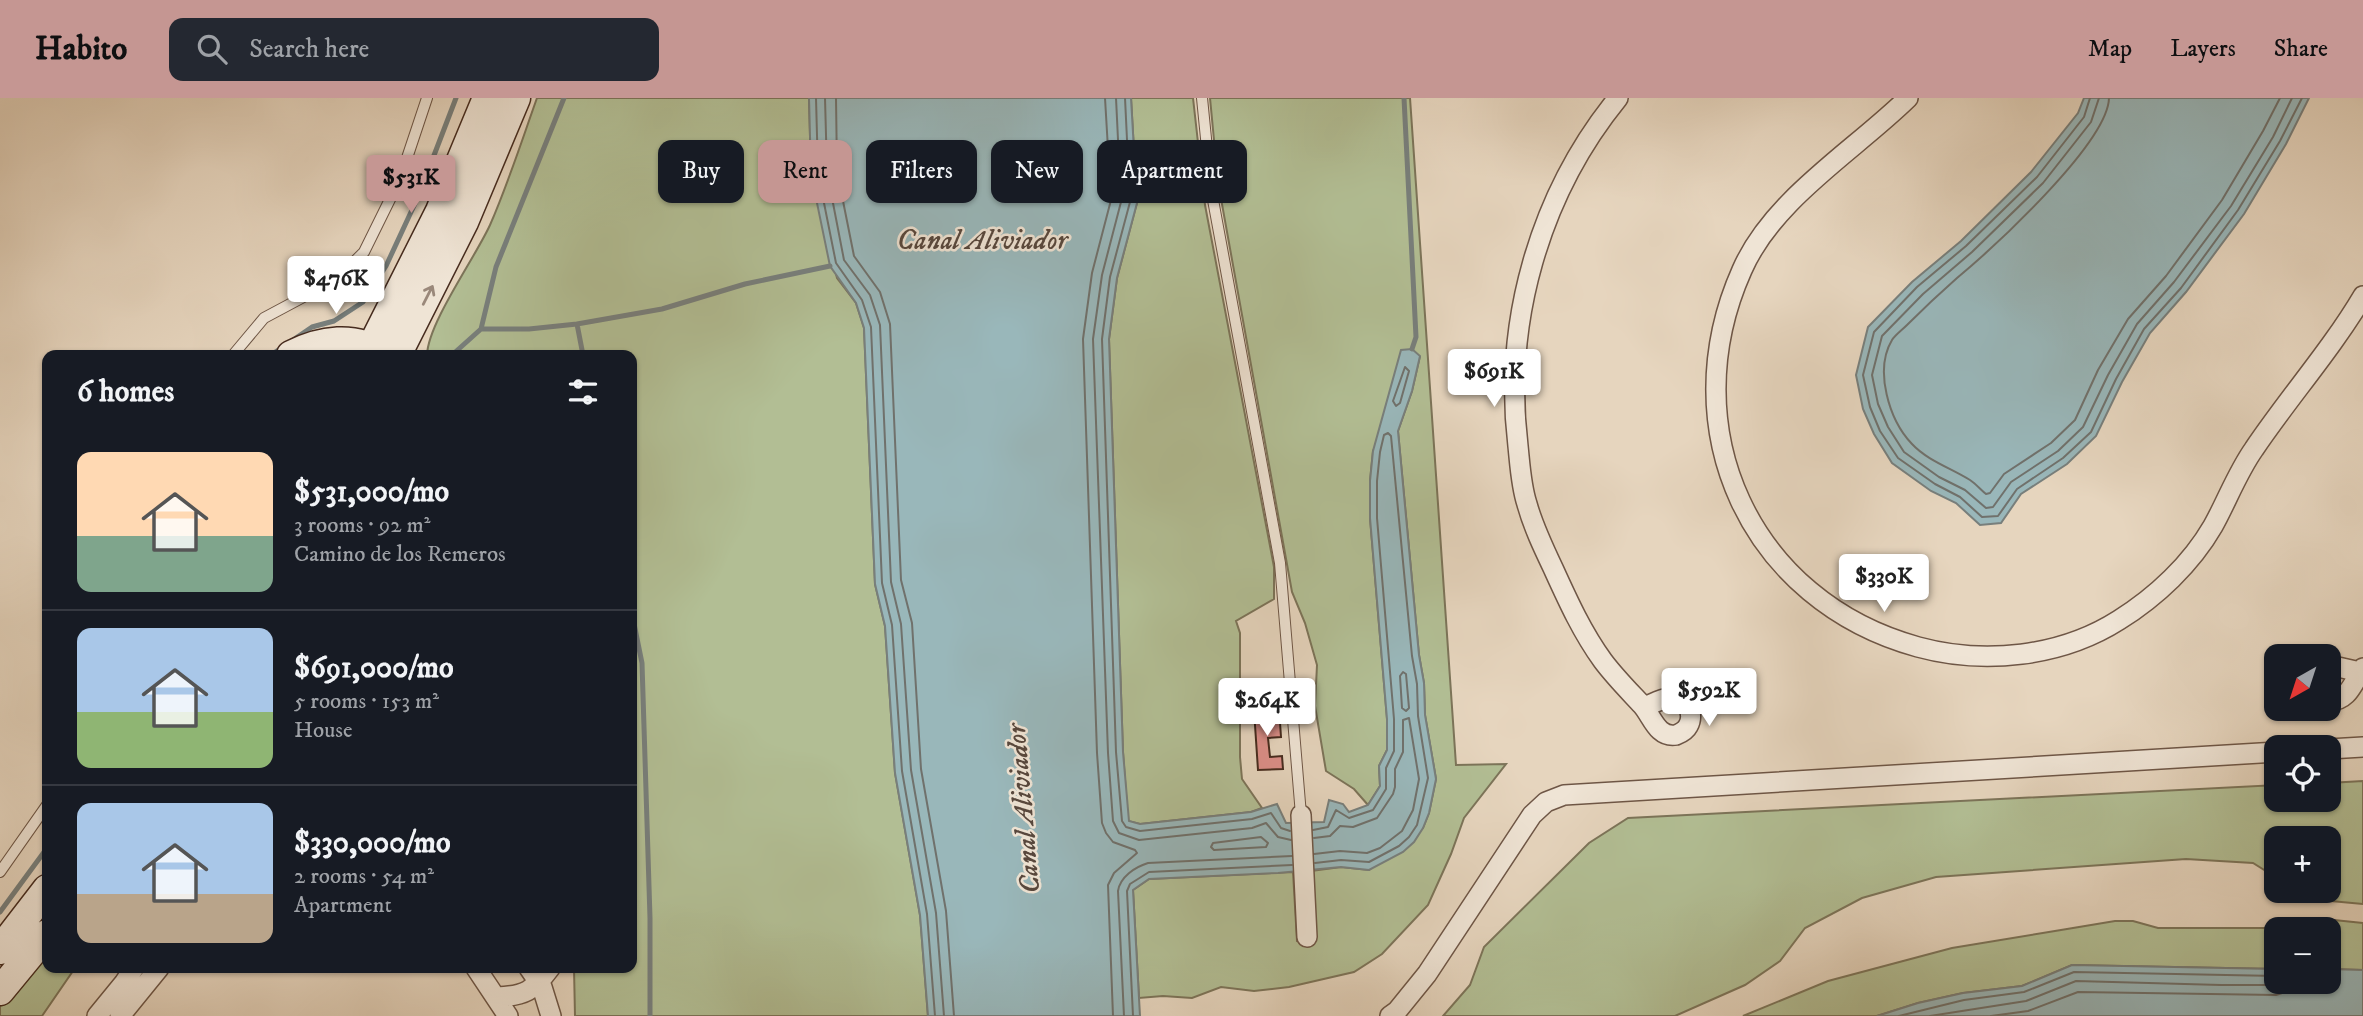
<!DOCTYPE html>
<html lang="en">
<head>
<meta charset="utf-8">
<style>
  body { margin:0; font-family:"IM FELL DW Pica",serif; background:#242831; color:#f1f3f6; height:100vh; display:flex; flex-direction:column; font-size:26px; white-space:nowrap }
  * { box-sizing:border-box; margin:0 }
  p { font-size:23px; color:#9ea1a6 }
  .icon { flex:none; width:38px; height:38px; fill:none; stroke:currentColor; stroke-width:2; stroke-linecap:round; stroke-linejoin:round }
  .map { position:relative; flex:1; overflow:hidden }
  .drawer { position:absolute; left:42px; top:252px; width:595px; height:623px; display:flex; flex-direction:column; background:#171b24; border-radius:14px; box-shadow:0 2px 5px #0004 }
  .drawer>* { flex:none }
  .hud { position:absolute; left:658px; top:42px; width:665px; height:63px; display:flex; gap:14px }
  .needle { width:46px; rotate:219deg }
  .fabs { position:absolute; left:2264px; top:546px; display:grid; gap:14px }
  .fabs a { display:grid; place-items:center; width:77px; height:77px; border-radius:14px; background:#171b24; box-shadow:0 2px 5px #0004; font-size:35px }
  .price { position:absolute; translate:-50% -60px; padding:0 16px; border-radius:7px; background:#fff; color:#222; font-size:23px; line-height:46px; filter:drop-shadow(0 2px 4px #0008) }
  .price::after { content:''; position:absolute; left:50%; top:42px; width:21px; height:16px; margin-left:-10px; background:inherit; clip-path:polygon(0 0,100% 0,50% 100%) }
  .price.current { background:#c59692; color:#111 }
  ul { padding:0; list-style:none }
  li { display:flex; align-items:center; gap:21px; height:175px; padding:0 35px }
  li+li { border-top:2px solid #363941 }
  li span { display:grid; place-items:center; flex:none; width:196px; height:140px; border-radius:14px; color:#555 }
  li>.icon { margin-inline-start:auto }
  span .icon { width:84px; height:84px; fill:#fffc; stroke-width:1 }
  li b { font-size:30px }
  h2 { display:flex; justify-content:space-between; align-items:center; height:84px; padding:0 35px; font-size:30px }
  .tag { padding:0 24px; border-radius:14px; background:#171b24; box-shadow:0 2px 5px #0004; font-size:24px; line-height:63px }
  .tag.current { background:#c59692; color:#111 }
  header { display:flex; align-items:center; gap:42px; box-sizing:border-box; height:98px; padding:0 35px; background:#c59692; color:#111 }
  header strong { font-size:33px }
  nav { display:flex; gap:38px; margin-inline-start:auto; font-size:24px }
  .search { width:490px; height:63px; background:#242831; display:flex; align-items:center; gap:18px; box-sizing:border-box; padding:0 24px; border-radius:14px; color:#9ea1a6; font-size:26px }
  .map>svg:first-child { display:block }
  .green { fill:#b2be94; stroke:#7c7459; stroke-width:2 }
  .water { fill:#99b7ba; stroke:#787f7c; stroke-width:2 }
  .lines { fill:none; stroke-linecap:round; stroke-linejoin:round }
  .shore { stroke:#70716c; stroke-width:2 }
  .stream { stroke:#787f7c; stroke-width:5 }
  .building { fill:#dd8f89; stroke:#462b1e; stroke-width:2 }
  .lane-casing { stroke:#6e5646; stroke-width:12 }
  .street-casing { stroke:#6e5646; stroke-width:22 }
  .secondary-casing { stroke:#462b1e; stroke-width:31 }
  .lane { stroke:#efe4d5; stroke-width:10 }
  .street { stroke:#efe4d5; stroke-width:19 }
  .secondary { stroke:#efe4d5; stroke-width:28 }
  .oneway { stroke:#9a887a }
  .labels { text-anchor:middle; stroke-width:5; stroke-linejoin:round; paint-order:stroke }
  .water-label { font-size:28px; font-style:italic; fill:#57473d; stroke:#efe4d5 }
</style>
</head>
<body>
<header>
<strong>Habito</strong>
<div class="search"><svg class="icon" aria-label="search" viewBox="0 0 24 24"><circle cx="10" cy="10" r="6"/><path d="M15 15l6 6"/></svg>Search here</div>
<nav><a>Map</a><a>Layers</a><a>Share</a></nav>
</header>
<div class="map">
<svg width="2363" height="918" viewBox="0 0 2363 918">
  <rect width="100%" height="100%" fill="#e6d5be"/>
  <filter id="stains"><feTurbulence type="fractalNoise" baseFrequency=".00286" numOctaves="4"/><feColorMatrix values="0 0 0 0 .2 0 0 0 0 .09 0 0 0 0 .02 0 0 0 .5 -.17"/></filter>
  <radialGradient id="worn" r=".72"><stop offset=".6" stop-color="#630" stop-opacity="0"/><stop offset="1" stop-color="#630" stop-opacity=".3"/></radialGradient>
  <path class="green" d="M537,0h272l2,76 26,104 19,25 8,25 11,256 10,42 10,147 25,142 8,101h-353l-1,-48h58v-613h-205c1,-32 48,-97 63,-130 18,-41 32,-85 47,-127z
    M1131,0h62l12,107 69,362v32l-38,22 4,12v124l2,22 20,29 -11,4 -111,12 -12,-3 -5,-69 -14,-413 8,-61 20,-75z
    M1210,0h200l46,667 50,-1 -42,54 -13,36 -23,51 -46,49 -28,18 -65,15 -35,4 -33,-4 -29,11 -29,-2 -24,2 -6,-108 16,-11 144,-7 4,69 17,-1 -3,-69 30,-4 28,3 54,-42 6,-15 7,-34 -11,-64 -1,-32 -5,-28 -21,-224 14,-40 8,-35 -47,95 -3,30v37l17,201v31l-8,16 1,20 -12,19 -14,-16 -28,-18 -11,-65 2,-41 -12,-42 -13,-31 -74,-410z
    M2363,683v123l-54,-5 -12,-8h32v-53h-52v40l-24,-15 -67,-4 -250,18 -74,21 -57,30 -25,33 -35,24 -70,31h-232l27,-31 14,-38 105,-104 39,-25 649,-33v15h52v-17z
    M2334,822l29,3v47l-34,-1v-40h-52v40l-205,-4 -50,21 -59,7 -45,10 -41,13h-134l85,-35 124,-33 109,-18 54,-9h18l25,7h115z
    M47,851v19h28l-33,48h-42v-10z"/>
  <path class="water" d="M809,0h322l6,105 -20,75 -8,61 14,413 6,69 11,3 111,-12 26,-8 9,19 38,-1 5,-22 14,4 6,8 19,-7 12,-19 -1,-20 8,-16v-31l-17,-201v-37l3,-30 28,-101 11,-1 8,7 -8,35 -14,40 21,224 5,28 1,32 11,64 -7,34 -6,15 -9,14 -11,10 -34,18 -28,-3 -63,6 -129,6 -16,11 7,126h-212l-8,-101 -25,-142 -10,-147 -10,-42 -11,-256 -8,-25 -26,-37 -19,-92z
    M2084,0h225l-23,46 -42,70 -58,78 -36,41 -28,49 -26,54 -29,28 -46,30 -20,29 -21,2 -24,-22 -25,-12 -39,-28 -18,-29 -11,-25 -7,-34 12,-48 44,-45 49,-41 70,-69 47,-59z
    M2072,867l205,4v13h52v-13l34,1v46h-486l41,-13 45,-10 59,-7z"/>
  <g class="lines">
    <path class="shore" d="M816,0l2,75 18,90 26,37 9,27 11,256 10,42 10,146 25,143 8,102
      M825,0l2,74 17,88 26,35 10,30 11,257 10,42 10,146 25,143 8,103
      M836,0l1,73 17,85 26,36 10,32 11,256 11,43 9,146 25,142 8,105
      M1105,0l6,102 -19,73 -9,66 14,414 5,70 4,10 7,9 22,8 2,3 -23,20 -6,12 5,131
      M1116,0l5,104 -19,73 -9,64 15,414 5,68 6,12 20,7 113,-12 14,-5 12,14 13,3
      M1125,0l5,104 -20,75 -8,62 14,413 6,69 4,6 14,4 112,-12 19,-6 10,15 9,3
      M2090,0l-6,19 -47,60 -71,69 -49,41 -43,45 -11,43 7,32 10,24 18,27 37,26 25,13 22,20 16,-1 19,-27 46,-31 28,-26 25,-53 28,-50 37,-41 57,-78 42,-69 22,-43
      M2099,0l-8,24 -48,61 -71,69 -49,42 -41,42 -10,39 6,29 10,23 16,25 35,25 26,13 21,18 7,-1 18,-25 47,-31 25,-24 25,-52 29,-51 37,-42 57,-76 42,-69 19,-39
      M2109,0c-1,45 -116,150 -152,180 -17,15 -34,31 -50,47 -5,5 -12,10 -15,15 -18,30 -3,80 20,104 16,17 39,24 58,36 6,4 11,10 16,14l4,-1 14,-19 47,-31 24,-23 23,-50 30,-51 38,-43 56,-76 41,-69 17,-33
      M1405,269l4,4 -9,32 -4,3 -3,-5z
      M1403,574l3,2 3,34 -3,3 -4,-3 -2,-32z
      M1313,732l15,-3 8,-17 13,8 24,-8 13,-21v-21l8,-17v-32l-17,-201v-37l3,-29 4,-17 4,-2 3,3 21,220 5,28 1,32 10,62 -11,47 -8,12 -10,9 -30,16 -28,-2 -26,3
      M1261,739l7,6 -2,4 -52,3 -3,-3 2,-4z
      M1314,740l16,-2 10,-10 13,1 24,-9 16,-24 2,-7v-18l8,-17v-32l6,-2 10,61 -6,31 -11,21 -22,17 -13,5 -27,-2 -26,3
      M1124,918l-6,-125c2,-14 17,-24 30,-28l144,-7
      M1133,918l-6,-125 3,-7 19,-12 143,-7
      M1899,918l65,-16 60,-8 50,-20 203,4
      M1930,918l96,-15 50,-20 145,4h55l9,-3
      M1991,918l37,-5 50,-19 198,3 13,-4 10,-9"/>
    <path class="stream" d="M1404,0l12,239 -4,12
      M577,226l6,31
      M481,231h48l48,-5 85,-15 83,-25 85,-18
      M271,257l41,-28 22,-6 29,-19 23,-36 32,-69 38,-99
      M452,257l29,-26 15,-62 68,-169
      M632,516l10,49 8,255v98
      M0,814l47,-64"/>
  </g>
  <path class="building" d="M1279,610l2,29 -13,1 2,19 12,-1 1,13 -25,1 -4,-60z"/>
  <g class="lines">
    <defs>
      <path id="lane" d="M1202,0l9,91 69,374 21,252
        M233,257l31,-37 73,-39 27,-27 36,-73 27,-81
        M0,774l47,-67"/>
      <path id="street" d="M1618,0c-79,97 -115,225 -100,348 2,19 3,40 9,58 6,22 16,43 26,64 15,33 29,64 50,93 12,16 26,30 39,44 10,11 15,33 34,30 5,-2 10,-5 12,-9 8,-14 -4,-31 -19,-28 -8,1 -17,6 -25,9
        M1908,0c-54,53 -135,101 -166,172 -71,159 8,331 176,377 66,18 143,10 201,-27 37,-23 72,-56 94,-94 14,-25 24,-53 41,-77 35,-52 77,-99 109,-153
        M2329,567l31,7
        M2329,603c20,0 24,-19 34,-33
        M2329,651l34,-2
        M1301,717l6,122
        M476,870l32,48
        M529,870l13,19 9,29
        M497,899c28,-1 36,-6 53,-29
        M97,918l27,-33 10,-15
        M120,918l39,-48
        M1390,918l7,-5 30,-37 105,-159 14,-13 18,-7 713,-43"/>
      <path id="secondary" d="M371,250l69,-137 47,-113
        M291,257c29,-15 64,-21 93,0
        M397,257l67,-133 52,-124
        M0,852l47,-61
        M0,893l47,-57"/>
    </defs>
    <use href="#lane" class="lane-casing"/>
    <use href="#street" class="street-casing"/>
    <use href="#secondary" class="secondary-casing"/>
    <use href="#lane" class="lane"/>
    <use href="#street" class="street"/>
    <use href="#secondary" class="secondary"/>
  </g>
  <defs><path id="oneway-shaft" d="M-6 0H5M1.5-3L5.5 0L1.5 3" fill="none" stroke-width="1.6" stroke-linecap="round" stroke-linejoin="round" transform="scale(1.75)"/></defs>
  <use class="oneway" href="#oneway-shaft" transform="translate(428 197) rotate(-63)"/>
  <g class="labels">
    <g class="water-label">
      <text x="982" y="151">Canal Aliviador</text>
      <text transform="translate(1022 711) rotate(-95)" y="10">Canal Aliviador</text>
    </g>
  </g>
  <rect width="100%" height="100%" filter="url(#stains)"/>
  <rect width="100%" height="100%" fill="url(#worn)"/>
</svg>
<div class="fabs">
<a><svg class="needle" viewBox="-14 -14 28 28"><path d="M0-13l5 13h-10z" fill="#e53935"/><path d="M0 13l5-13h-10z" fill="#9ea1a6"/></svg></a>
<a><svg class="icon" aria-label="locate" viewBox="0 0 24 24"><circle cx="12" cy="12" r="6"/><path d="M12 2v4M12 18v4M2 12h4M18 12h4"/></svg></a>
<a>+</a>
<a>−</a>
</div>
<b class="price current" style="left:411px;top:117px">$531K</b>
<b class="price" style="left:336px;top:218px">$476K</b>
<b class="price" style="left:1494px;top:311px">$691K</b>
<b class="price" style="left:1884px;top:516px">$330K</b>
<b class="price" style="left:1709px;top:630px">$592K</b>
<b class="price" style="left:1267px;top:640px">$264K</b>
<div class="hud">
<a class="tag">Buy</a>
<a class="tag current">Rent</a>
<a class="tag">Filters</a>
<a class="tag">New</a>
<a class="tag">Apartment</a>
</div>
<section class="drawer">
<h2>6 homes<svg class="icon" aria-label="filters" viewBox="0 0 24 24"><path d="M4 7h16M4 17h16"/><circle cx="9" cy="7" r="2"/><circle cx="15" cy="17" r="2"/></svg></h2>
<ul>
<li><span style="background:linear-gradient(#ffd9b3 60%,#7fa58c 0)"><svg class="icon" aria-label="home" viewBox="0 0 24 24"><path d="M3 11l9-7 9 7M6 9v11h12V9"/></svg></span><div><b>$531,000/mo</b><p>3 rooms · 92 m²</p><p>Camino de los Remeros</p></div></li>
<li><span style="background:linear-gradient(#a9c7e8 60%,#8fb573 0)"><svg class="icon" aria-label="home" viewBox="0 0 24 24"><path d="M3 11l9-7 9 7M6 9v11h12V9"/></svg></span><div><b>$691,000/mo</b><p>5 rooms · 153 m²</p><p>House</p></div></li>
<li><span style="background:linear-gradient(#a9c7e8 65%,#b9a48a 0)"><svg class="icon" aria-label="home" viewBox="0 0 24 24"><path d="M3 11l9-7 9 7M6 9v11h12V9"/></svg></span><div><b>$330,000/mo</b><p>2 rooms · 54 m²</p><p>Apartment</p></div></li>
</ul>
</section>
</div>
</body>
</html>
